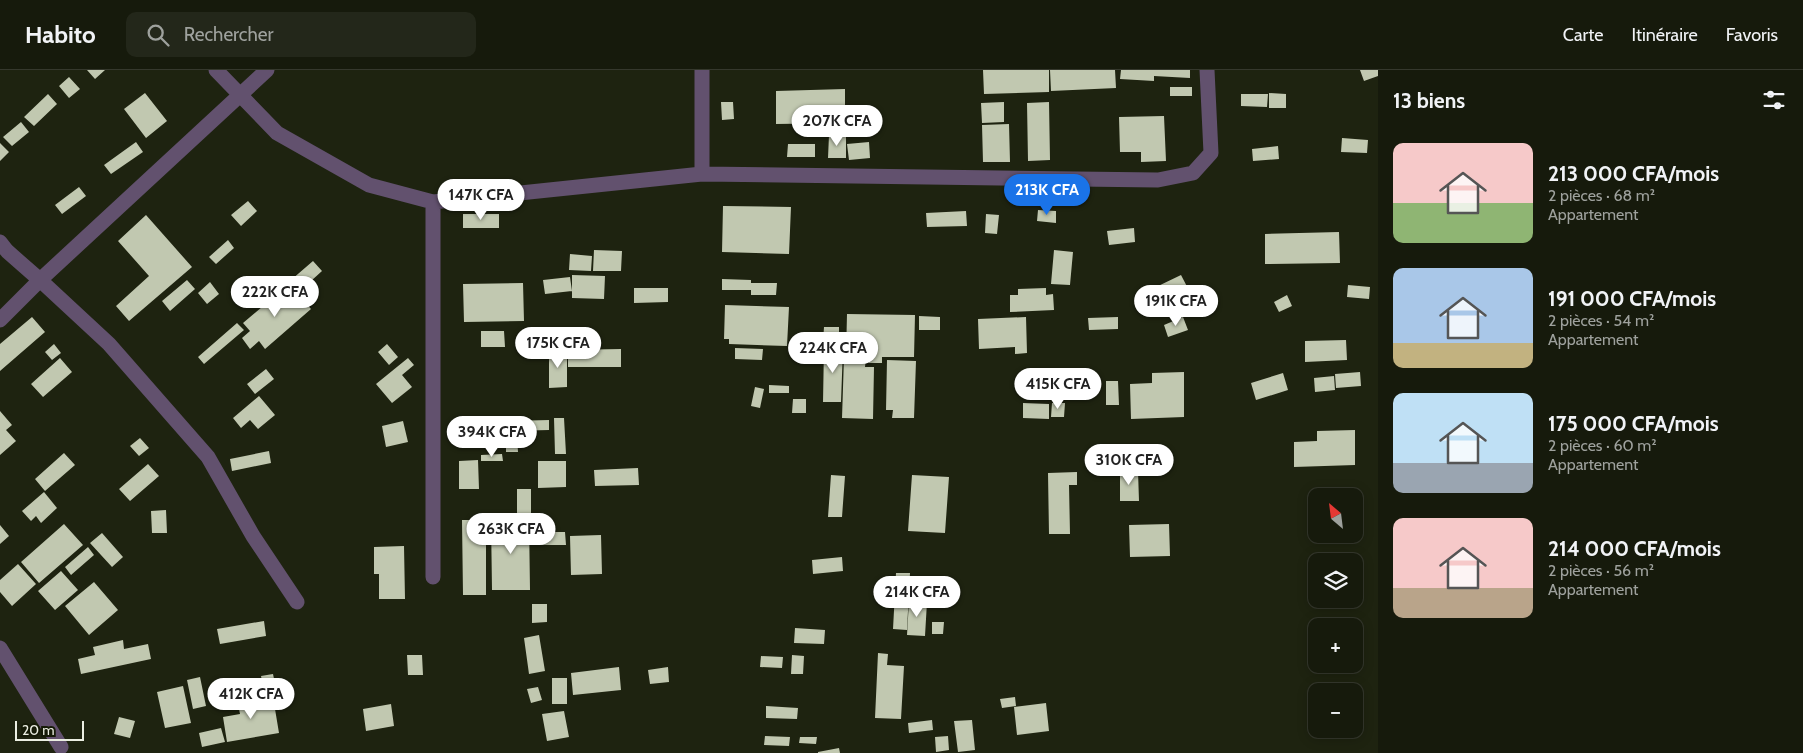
<!DOCTYPE html>
<html lang="fr">
<head>
<meta charset="utf-8">
<style>
  body { margin:0; font-family:Cabin,sans-serif; background:#23271a; color:#f1f3f6; height:100vh; display:flex; flex-direction:column; font-size:19px; white-space:nowrap }
  * { box-sizing:border-box; margin:0 }
  p { font-size:16px; color:#9ea19d }
  .icon { flex:none; width:28px; height:28px; fill:none; stroke:currentColor; stroke-width:2; stroke-linecap:round; stroke-linejoin:round }
  .map { position:relative; flex:1; overflow:hidden }
  .details { display:flex; flex-direction:column; background:#161a0c; width:425px }
  .details>* { flex:none }
  .needle { width:32px; rotate:332deg }
  .controls { position:absolute; left:1308px; top:418px; display:grid; gap:10px }
  .controls a { display:grid; place-items:center; width:55px; height:55px; border-radius:10px; background:#161a0c; box-shadow:0 2px 12px #0003,0 0 0 1px #35382d; font-size:25px }
  .scale { position:absolute; left:15px; bottom:12px; width:69px; box-sizing:border-box; padding-left:5px; border:2px solid #ebeee2; border-top:0; font-size:14px; line-height:18px; white-space:nowrap; color:#ebeee2; -webkit-text-stroke:4px #151a07; paint-order:stroke }
  .price { position:absolute; translate:-50% -42px; padding:0 11px; border-radius:18px; background:#fff; color:#222; font-size:16px; line-height:32px; filter:drop-shadow(0 1px 2px #0008) }
  .price::after { content:''; position:absolute; left:50%; top:30px; width:15px; height:11px; margin-left:-8px; background:inherit; clip-path:polygon(0 0,100% 0,50% 100%) }
  .price.active { background:#1a73e8; color:#fff }
  ul { padding:0; list-style:none }
  li { display:flex; align-items:center; gap:15px; height:125px; padding:0 15px }
  li span { display:grid; place-items:center; flex:none; width:140px; height:100px; border-radius:10px; color:#555 }
  li>.icon { margin-inline-start:auto }
  span .icon { width:60px; height:60px; fill:#fffc; stroke-width:1 }
  li b { font-size:21px }
  h2 { display:flex; justify-content:space-between; align-items:center; height:60px; padding:0 15px; font-size:21px }
  header { display:flex; align-items:center; gap:30px; box-sizing:border-box; height:70px; padding:0 25px; background:#161a0c; border-bottom:1px solid #35382d }
  header strong { font-size:24px }
  nav { display:flex; gap:28px; margin-inline-start:auto; font-size:18px }
  .search { width:350px; height:45px; background:#23271a; display:flex; align-items:center; gap:12px; box-sizing:border-box; padding:0 18px; border-radius:10px; color:#9ea19d; font-size:19px }
  main { display:flex; flex:1; min-height:0 }
  .map>svg:first-child { display:block }
  .building { fill:#c1c8b0 }
  .lines { fill:none; stroke-linecap:round; stroke-linejoin:round }
  .street { stroke:#62516e; stroke-width:15 }
</style>
</head>
<body>
<header>
<strong>Habito</strong>
<div class="search"><svg class="icon" aria-label="search" viewBox="0 0 24 24"><circle cx="10" cy="10" r="6"/><path d="M15 15l6 6"/></svg>Rechercher</div>
<nav><a>Carte</a><a>Itinéraire</a><a>Favoris</a></nav>
</header>
<main>
<div class="map">
<svg width="1378" height="683" viewBox="0 0 1378 683">
  <rect width="100%" height="100%" fill="#1e2310"/>
  <path class="building" d="M87,0h18l-10,9z
    M983,0h66v22l-65,2z
    M1050,0h65l1,18 -65,3z
    M1121,0h69v8l-36,-2v5l-34,-2z
    M1360,0h18v6l-14,5z
    M69,7l11,12 -11,9 -10,-12z
    M1170,17h22v9h-22z
    M845,19v34l-69,1v-33z
    M145,23l22,28 -21,17 -22,-29z
    M1269,23l17,1v14h-17z
    M48,24l9,10 -23,22 -10,-9z
    M1241,24h27l-1,13 -26,-1z
    M721,32h12l1,17 -12,1z
    M1004,32v20l-22,1 -1,-20z
    M1049,32l1,58 -22,1 -1,-58z
    M1164,46l2,45 -25,1v-10h-21l-1,-35z
    M21,52l8,10 -17,14 -9,-9z
    M1009,54l1,38h-27l-1,-37z
    M829,65h17v23h-18z
    M1342,68l26,2 -1,13 -26,-1z
    M136,72l7,10 -32,22 -7,-9z
    M869,72l1,16 -21,2 -2,-16z
    M0,73l9,9 -9,9z
    M788,74h27v13h-28z
    M1278,76l1,13 -26,2 -1,-12z
    M79,117l7,9 -24,18 -7,-9z
    M248,131l9,10 -16,15 -10,-11z
    M723,136l68,1 -2,47 -67,-2z
    M1038,140l18,1v12l-19,-2z
    M966,141l1,15 -40,1 -1,-14z
    M463,144h36v14h-36z
    M986,144l13,1 -2,19 -12,-1z
    M146,145l46,52 -63,54 -13,-15 33,-30 -31,-35z
    M1134,158l1,14 -26,3 -2,-14z
    M1339,162l1,31 -75,1v-30z
    M228,170l6,8 -18,16 -7,-7z
    M594,180l28,1 -1,20h-28z
    M1054,180l19,2 -3,33 -19,-1z
    M570,184l22,2 -1,15 -22,-1z
    M313,191l9,10 -22,20 -9,-11z
    M572,205l33,1 -1,23 -32,-1z
    M1181,205l13,25 -26,14 -14,-26z
    M570,207l2,14 -27,3 -2,-14z
    M722,209l29,1v3h26l-1,12h-25v-5h-29z
    M187,210l8,9 -25,22 -8,-10z
    M210,212l9,12 -12,10 -9,-11z
    M523,213l1,38 -60,1 -1,-38z
    M289,214l22,25 -46,40 -6,-8 -9,8 -8,-11 8,-7 -7,-8z
    M1348,215l22,2 -1,12 -22,-2z
    M634,218h34v14l-34,1z
    M1046,218v7l7,-1 1,16 -44,2v-17h8v-6z
    M1287,225l5,11 -13,6 -5,-10z
    M725,235l64,2 -2,39 -58,-2v-5h-5z
    M847,244l68,1 -1,42h-32v6h-13v-7h-23z
    M919,246l21,1v13h-21z
    M32,247l13,15 -45,39v-27z
    M1026,247l1,36 -12,1v-7l-36,2 -1,-30z
    M1118,247v12l-29,1 -1,-12z
    M1183,247l5,13 -20,7 -4,-12z
    M237,253l7,7 -40,34 -6,-7z
    M824,257h15v15h-16z
    M552,260h14l1,15h-14z
    M481,261h23l1,16h-24z
    M1346,270l1,20 -42,2v-21z
    M54,274l7,9 -9,7 -7,-8z
    M387,274l11,13 -9,8 -11,-13z
    M824,277l19,1 -2,54h-18z
    M735,278l28,1 -1,11 -27,-1z
    M621,279v18h-53v-17z
    M549,280h18v37l-18,1z
    M844,287h22l-1,10h9l-1,52 -31,-1z
    M60,288l12,14 -29,25 -12,-13z
    M408,288l6,7 -12,10 10,12 -20,16 -16,-19z
    M887,290l29,1 -2,57h-22l1,-8h-7z
    M266,299l8,10 -19,15 -8,-10z
    M1184,302v45l-53,2 -1,-35 22,-1v-10z
    M1360,302l1,14 -25,2 -1,-14z
    M1283,303l5,17 -32,10 -5,-17z
    M1334,306l1,14 -20,2 -1,-14z
    M1106,311h12l1,24h-13z
    M769,315l20,1v7h-20z
    M755,317l9,2 -4,19 -9,-2z
    M259,326l16,19 -17,14 -8,-9 -9,8 -8,-10z
    M793,329h13v14h-14z
    M1023,333l26,1v15l-26,-1z
    M1052,333h13l-1,14h-13z
    M0,341l12,14 -6,5 10,11 -16,14z
    M554,348h10l2,36h-11z
    M549,350v10l-39,1v-10z
    M403,351l5,21 -22,5 -4,-21z
    M1355,360v35l-61,2v-25l23,-1v-10z
    M517,366l1,16h-12v-15z
    M140,368l9,10 -10,8 -9,-10z
    M269,381l2,12 -39,8 -2,-12z
    M64,383l11,12 -30,26 -10,-12z
    M502,384l1,7h-22v-6z
    M478,390l1,29h-20v-28z
    M538,391h28v26l-28,1z
    M148,394l11,12 -29,25 -11,-12z
    M638,398l1,17 -44,1 -1,-16z
    M1120,401h18l1,30h-19z
    M1077,402v13h-8l1,49h-21l-1,-61z
    M831,405l14,1 -3,41h-14z
    M912,405l37,2 -4,56 -37,-2z
    M517,419h14v26l-14,1z
    M44,422l13,16 -16,15 -5,-7 -5,5 -9,-10z
    M166,440l1,23h-15l-1,-22z
    M462,450h24v75h-23z
    M491,450h38l1,70h-38z
    M64,454l19,21 -44,38 -18,-21z
    M1169,454l1,32 -40,1 -1,-32z
    M0,455l9,11 -9,8z
    M540,462h25l1,13h-26z
    M102,463l21,24 -11,10 -22,-24z
    M601,465l1,39 -31,1 -1,-39z
    M404,476l1,53h-26v-25h-5v-27z
    M88,477l6,8 -23,20 -6,-8z
    M842,487l1,14 -30,3 -1,-14z
    M18,494l18,20 -24,22 -12,-14v-12z
    M61,501l17,19 -23,20 -17,-19z
    M896,503h14l-3,57 -14,-1z
    M94,512l24,28 -29,25 -24,-29z
    M909,531l18,1 -2,34 -18,-1z
    M532,534h15v18l-15,1z
    M264,551l2,15 -46,8 -3,-15z
    M932,552h12l-1,12h-11z
    M795,558l30,2 -1,14 -30,-1z
    M539,565l6,36 -16,3 -5,-36z
    M123,570l1,9 24,-5 3,15 -70,15 -3,-15 17,-4 -2,-8z
    M878,583l10,1 -1,11 17,1 -3,53 -26,-1z
    M407,585h15l1,20h-15z
    M792,585l12,1 -1,18h-12z
    M761,586l22,1 -1,11 -22,-1z
    M619,597l2,23 -48,5 -2,-22z
    M668,597l1,15 -19,2 -2,-14z
    M273,604l5,24 -12,3 -5,-25z
    M200,607l6,29 -13,3 -6,-29z
    M552,608h15v26h-15z
    M183,616l8,37 -26,5 -8,-36z
    M538,617l4,13 -11,3 -4,-14z
    M261,625l1,10 12,-2 5,30 -52,9 -4,-25 17,-3 -3,-15z
    M1015,627l1,9 -14,2 -2,-9z
    M1046,633l3,28 -32,4 -3,-28z
    M391,634l3,22 -28,5 -3,-22z
    M766,636l32,2 -1,11 -31,-1z
    M564,641l5,26 -22,4 -5,-27z
    M119,647l16,4 -5,17 -16,-4z
    M932,650l1,10 -24,3 -1,-10z
    M972,650l3,30 -17,2 -4,-31z
    M221,658l4,14 -23,5 -3,-14z
    M765,666l25,1 -1,9 -25,-1z
    M948,666l1,14 -13,2 -1,-15z
    M800,667h17l-1,7 -17,-1z
    M839,678l1,5h-22v-1z"/>
  <g class="lines">
    <path class="street" d="M216,0l61,63 92,52 64,17 269,-28 456,6 35,-7 18,-20 -4,-83
      M702,104v-104
      M433,132v375
      M0,172l7,9 33,29 227,-210
      M0,250l40,-40 69,64 99,113 45,79 44,66
      M0,578l61,99"/>
  </g>
</svg>
<div class="controls">
<a><svg class="needle" viewBox="-14 -14 28 28"><path d="M0-13l5 13h-10z" fill="#e53935"/><path d="M0 13l5-13h-10z" fill="#9ea19d"/></svg></a>
<a><svg class="icon" aria-label="layers" viewBox="0 0 24 24"><path d="M12 4l9 5-9 5-9-5zM3 14l9 5 9-5"/></svg></a>
<a>+</a>
<a>−</a>
</div>
<div class="scale">20 m</div>
<b class="price" style="left:837px;top:77px">207K CFA</b>
<b class="price active" style="left:1047px;top:146px">213K CFA</b>
<b class="price" style="left:481px;top:151px">147K CFA</b>
<b class="price" style="left:275px;top:248px">222K CFA</b>
<b class="price" style="left:1176px;top:257px">191K CFA</b>
<b class="price" style="left:558px;top:299px">175K CFA</b>
<b class="price" style="left:833px;top:304px">224K CFA</b>
<b class="price" style="left:1058px;top:340px">415K CFA</b>
<b class="price" style="left:492px;top:388px">394K CFA</b>
<b class="price" style="left:1129px;top:416px">310K CFA</b>
<b class="price" style="left:511px;top:485px">263K CFA</b>
<b class="price" style="left:917px;top:548px">214K CFA</b>
<b class="price" style="left:251px;top:650px">412K CFA</b>
</div>
<section class="details">
<h2>13 biens<svg class="icon" aria-label="filters" viewBox="0 0 24 24"><path d="M4 7h16M4 17h16"/><circle cx="9" cy="7" r="2"/><circle cx="15" cy="17" r="2"/></svg></h2>
<ul>
<li><span style="background:linear-gradient(#f6c9c9 60%,#8fb573 0)"><svg class="icon" aria-label="home" viewBox="0 0 24 24"><path d="M3 11l9-7 9 7M6 9v11h12V9"/></svg></span><div><b>213 000 CFA/mois</b><p>2 pièces · 68 m²</p><p>Appartement</p></div></li>
<li><span style="background:linear-gradient(#a9c7e8 75%,#c2b280 0)"><svg class="icon" aria-label="home" viewBox="0 0 24 24"><path d="M3 11l9-7 9 7M6 9v11h12V9"/></svg></span><div><b>191 000 CFA/mois</b><p>2 pièces · 54 m²</p><p>Appartement</p></div></li>
<li><span style="background:linear-gradient(#bfe0f5 70%,#9aa5b1 0)"><svg class="icon" aria-label="home" viewBox="0 0 24 24"><path d="M3 11l9-7 9 7M6 9v11h12V9"/></svg></span><div><b>175 000 CFA/mois</b><p>2 pièces · 60 m²</p><p>Appartement</p></div></li>
<li><span style="background:linear-gradient(#f6c9c9 70%,#b9a48a 0)"><svg class="icon" aria-label="home" viewBox="0 0 24 24"><path d="M3 11l9-7 9 7M6 9v11h12V9"/></svg></span><div><b>214 000 CFA/mois</b><p>2 pièces · 56 m²</p><p>Appartement</p></div></li>
</ul>
</section>
</main>
</body>
</html>
